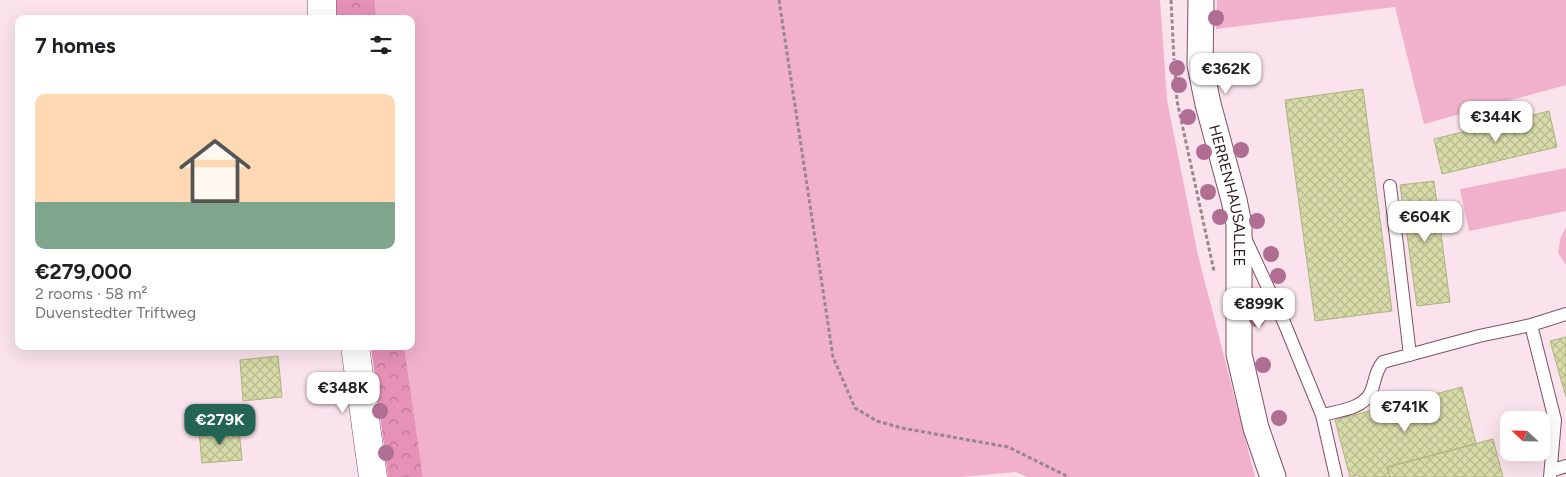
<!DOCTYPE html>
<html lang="en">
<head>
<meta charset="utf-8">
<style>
  body { margin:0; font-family:Figtree,sans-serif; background:#f2f2f2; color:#202124; height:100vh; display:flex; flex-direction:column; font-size:19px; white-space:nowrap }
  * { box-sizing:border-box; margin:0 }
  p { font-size:16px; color:#757577 }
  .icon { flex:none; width:28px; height:28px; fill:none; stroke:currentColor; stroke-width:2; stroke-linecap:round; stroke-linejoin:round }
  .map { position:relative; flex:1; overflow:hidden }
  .panel { position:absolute; left:15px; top:15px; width:400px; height:335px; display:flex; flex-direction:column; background:#fff; border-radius:10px; box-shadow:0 5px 20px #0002 }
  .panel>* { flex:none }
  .needle { width:32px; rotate:292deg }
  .fabs { position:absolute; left:1500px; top:411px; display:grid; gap:10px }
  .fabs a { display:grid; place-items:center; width:50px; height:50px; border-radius:10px; background:#fff; box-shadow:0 5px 20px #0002; font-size:25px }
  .price { position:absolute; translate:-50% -42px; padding:0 11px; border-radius:10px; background:#fff; color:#222; font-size:16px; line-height:32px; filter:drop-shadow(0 1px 2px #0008) }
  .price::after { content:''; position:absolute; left:50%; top:30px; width:15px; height:11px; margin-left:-8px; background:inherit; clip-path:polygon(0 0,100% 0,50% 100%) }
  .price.current { background:#236452; color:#fff }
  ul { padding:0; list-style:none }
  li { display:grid; align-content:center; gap:10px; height:265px; padding:0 20px }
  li+li { border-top:1px solid #e0e0e0 }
  li span { display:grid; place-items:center; height:155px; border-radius:10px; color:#555 }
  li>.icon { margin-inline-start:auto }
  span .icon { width:90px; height:90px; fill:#fffc; stroke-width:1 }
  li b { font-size:21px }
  h2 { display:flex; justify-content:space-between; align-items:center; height:60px; padding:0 20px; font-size:21px }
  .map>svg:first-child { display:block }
  .grass { fill:#f1b1cb }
  .forest { fill:url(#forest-crowns) }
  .building { fill:url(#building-cross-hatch); stroke:#aeb380 }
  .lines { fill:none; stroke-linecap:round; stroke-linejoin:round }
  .lane-casing { stroke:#805065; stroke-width:14 }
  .street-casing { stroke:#805065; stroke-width:27 }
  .secondary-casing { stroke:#805065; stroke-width:29 }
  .path { stroke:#9b858e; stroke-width:3; stroke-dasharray:4 2.5; stroke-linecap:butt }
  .lane { stroke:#fff; stroke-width:12 }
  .street { stroke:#fff; stroke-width:25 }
  .secondary { stroke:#fff; stroke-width:28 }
  .tree { fill:#b06e92 }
  .labels { text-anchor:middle; stroke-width:4.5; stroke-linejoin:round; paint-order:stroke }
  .street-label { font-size:15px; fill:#2f1b23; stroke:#fae3ec }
</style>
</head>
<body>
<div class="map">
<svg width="1566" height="477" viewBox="0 0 1566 477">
  <defs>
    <pattern id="forest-crowns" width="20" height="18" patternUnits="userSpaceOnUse" patternTransform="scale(1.25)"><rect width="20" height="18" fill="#e691b6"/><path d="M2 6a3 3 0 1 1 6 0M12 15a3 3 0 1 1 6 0" fill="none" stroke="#bb7694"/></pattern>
    <pattern id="building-cross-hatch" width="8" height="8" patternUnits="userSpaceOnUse" patternTransform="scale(1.25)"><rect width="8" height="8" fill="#d6dba7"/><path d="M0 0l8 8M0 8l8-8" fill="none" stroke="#b8bb8f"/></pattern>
  </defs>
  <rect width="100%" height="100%" fill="#fae3ec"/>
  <path class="grass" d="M375,0h785l7,100 31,155 57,222h-228l-11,-5 -55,5h-538l-19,-131h7v-327h-35z
    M1217,0h349v85l-142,39 -29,-117 -179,22z
    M1566,168v43l-97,20 -9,-42z
    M1566,228v37l-8,-12 3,-17z"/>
  <path class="forest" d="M336,0h39l1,19h-40z
    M371,346h33l19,131h-35z"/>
  <path class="building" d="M1363,89l29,222 -77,10 -30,-221z
    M1549,111l8,36 -115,27 -8,-35z
    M1434,181l16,121 -33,4 -17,-121z
    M1566,337v60l-16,-56z
    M278,356l4,41 -39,4 -3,-41z
    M1462,387l14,57 -89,23 3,10h-31v-2l-9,2 -15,-57z
    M239,429l3,31 -40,3 -3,-31z
    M1493,439l10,38h-113l-3,-10z"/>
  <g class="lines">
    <defs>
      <path id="lane" d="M1390,186l20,169
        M1244,236l39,84 39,95
        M1531,325l24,95 -5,57
        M1551,471l15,-5
        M1336,477l-14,-62c16,-4 41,-6 49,-23 5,-12 3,-19 12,-30l96,-26 52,-11 35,-11"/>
      <g id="street">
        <path id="s1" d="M1201,0l-1,65 8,39 26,96 5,24v130l17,74 17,49"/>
      </g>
      <path id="secondary" d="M322,0v19
        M355,346l18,131"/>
    </defs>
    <use href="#lane" class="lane-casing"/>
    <use href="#street" class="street-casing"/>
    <use href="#secondary" class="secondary-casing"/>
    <path class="path" d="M779,0l54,357 22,51 22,13 25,7 106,19 61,30
      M1171,0l3,60
      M1175,69l2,32 37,170"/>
    <use href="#lane" class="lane"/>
    <use href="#street" class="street"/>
    <use href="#secondary" class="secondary"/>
  </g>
  <g class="tree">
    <circle cx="1216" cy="18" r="8"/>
    <circle cx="1177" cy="68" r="8"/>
    <circle cx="1179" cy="85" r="8"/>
    <circle cx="1188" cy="117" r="8"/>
    <circle cx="1241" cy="150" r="8"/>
    <circle cx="1204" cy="152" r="8"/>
    <circle cx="1208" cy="192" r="8"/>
    <circle cx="1220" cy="217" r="8"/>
    <circle cx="1257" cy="221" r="8"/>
    <circle cx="1271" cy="254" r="8"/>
    <circle cx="1278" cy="276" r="8"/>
    <circle cx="1257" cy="319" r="8"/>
    <circle cx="1263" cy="365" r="8"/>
    <circle cx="380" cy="411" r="8"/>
    <circle cx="1279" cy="418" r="8"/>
    <circle cx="386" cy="453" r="8"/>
  </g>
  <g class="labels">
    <g class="street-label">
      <text dy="5" stroke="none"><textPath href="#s1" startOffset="199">HERRENHAUSALLEE</textPath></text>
    </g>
  </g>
</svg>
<div class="fabs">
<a><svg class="needle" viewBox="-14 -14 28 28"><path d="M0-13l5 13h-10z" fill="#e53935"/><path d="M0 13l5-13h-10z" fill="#757577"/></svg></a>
</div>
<b class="price" style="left:1226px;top:95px">€362K</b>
<b class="price" style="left:1496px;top:143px">€344K</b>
<b class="price" style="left:1425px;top:243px">€604K</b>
<b class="price" style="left:1259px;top:330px">€899K</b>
<b class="price" style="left:343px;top:414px">€348K</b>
<b class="price" style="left:1405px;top:433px">€741K</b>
<b class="price current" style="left:220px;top:446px">€279K</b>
<section class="panel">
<h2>7 homes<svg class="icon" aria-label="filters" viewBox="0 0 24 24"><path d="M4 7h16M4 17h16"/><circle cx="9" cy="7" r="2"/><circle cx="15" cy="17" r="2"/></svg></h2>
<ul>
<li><span style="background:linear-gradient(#ffd9b3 70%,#7fa58c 0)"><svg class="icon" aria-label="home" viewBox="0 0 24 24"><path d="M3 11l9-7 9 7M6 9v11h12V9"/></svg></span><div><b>€279,000</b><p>2 rooms · 58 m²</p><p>Duvenstedter Triftweg</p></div></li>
</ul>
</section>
</div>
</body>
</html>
